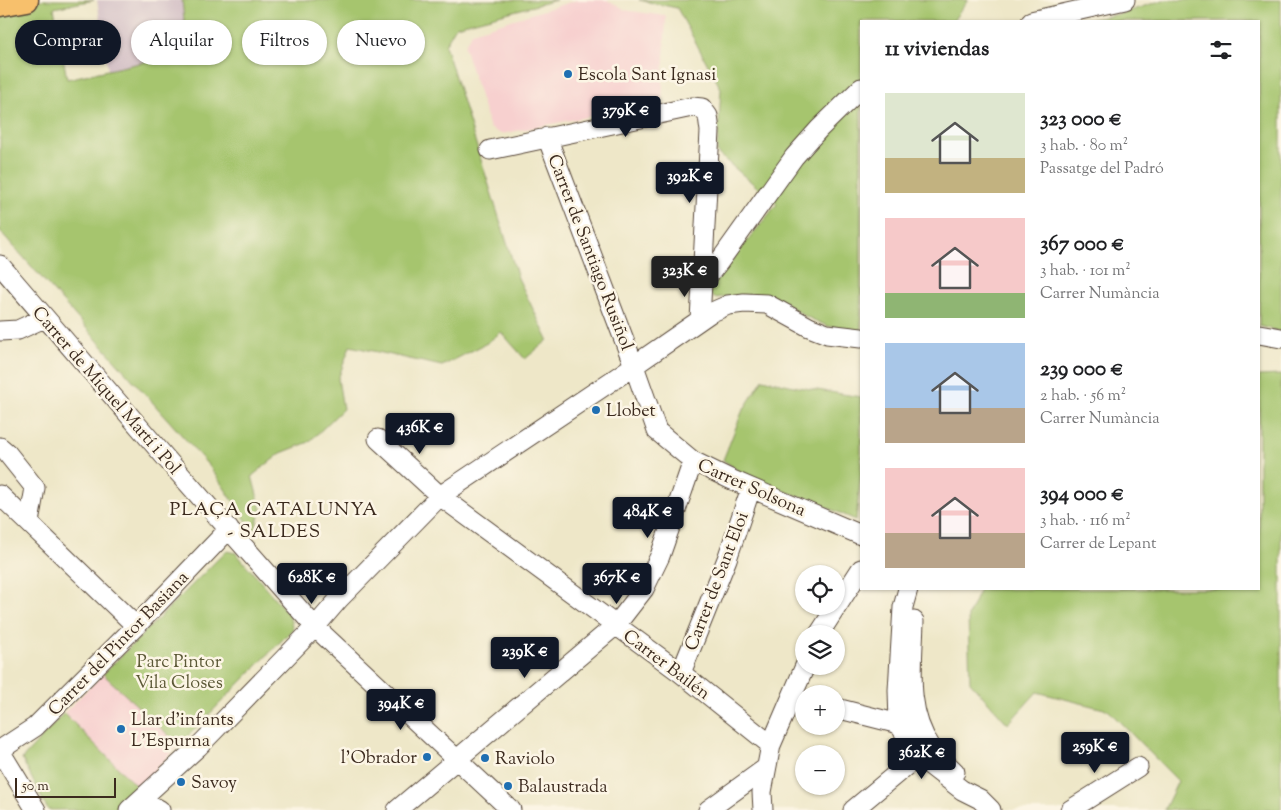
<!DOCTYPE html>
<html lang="es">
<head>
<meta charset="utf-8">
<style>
  body { margin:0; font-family:"Sorts Mill Goudy",serif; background:#f6f6f6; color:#202124; height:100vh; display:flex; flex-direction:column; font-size:19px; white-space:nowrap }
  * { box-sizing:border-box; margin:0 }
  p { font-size:16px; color:#757577 }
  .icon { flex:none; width:28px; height:28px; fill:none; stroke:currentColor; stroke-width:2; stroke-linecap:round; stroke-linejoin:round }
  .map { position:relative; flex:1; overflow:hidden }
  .side { position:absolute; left:860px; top:20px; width:400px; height:570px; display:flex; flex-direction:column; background:#fff; border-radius:0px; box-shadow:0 1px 4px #0004 }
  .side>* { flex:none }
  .top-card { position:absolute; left:15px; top:20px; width:475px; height:45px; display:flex; gap:10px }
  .fabs { position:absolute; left:795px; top:565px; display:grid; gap:10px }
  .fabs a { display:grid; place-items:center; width:50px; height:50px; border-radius:50%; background:#fff; box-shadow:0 1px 4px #0004; font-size:25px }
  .scale { position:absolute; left:15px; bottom:12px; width:101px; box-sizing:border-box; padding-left:5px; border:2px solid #3b2a1e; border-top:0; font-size:14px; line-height:18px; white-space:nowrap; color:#3b2a1e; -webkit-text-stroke:4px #fcf5e5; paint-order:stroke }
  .price { position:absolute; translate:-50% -42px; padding:0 11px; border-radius:5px; background:#111827; color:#fff; font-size:16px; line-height:32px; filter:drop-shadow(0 1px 2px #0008) }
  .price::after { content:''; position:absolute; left:50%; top:30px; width:15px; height:11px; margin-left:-8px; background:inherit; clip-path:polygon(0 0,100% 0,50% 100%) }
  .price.active { background:#222; color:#fff }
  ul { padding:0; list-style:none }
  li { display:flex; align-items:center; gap:15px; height:125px; padding:0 25px }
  li span { display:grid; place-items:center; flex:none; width:140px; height:100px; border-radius:0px; color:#555 }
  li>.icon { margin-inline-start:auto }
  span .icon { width:60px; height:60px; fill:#fffc; stroke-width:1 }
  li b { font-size:21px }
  h2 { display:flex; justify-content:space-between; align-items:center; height:60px; padding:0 25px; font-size:21px }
  .tag { padding:0 18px; border-radius:22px; background:#fff; box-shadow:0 1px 4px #0004; font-size:18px; line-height:45px }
  .tag.active { background:#111827; color:#fff }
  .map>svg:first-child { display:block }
  .built { fill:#f7d0cf }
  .industrial { fill:#d2bec5 }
  .green { fill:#a6c56e; stroke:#707846 }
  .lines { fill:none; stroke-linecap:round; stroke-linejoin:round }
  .minor-casing { stroke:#564638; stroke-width:21 }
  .major-casing { stroke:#564638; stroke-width:25 }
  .minor { stroke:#fff; stroke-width:19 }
  .major { stroke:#f7c06c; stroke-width:22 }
  .poi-dot { fill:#1f6fb2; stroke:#fcf5e5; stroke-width:2 }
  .labels { text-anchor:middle; stroke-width:5; stroke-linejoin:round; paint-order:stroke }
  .poi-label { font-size:18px; fill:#3b2a1e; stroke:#fcf5e5; text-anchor:start }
  .street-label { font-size:18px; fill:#3b2a1e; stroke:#fcf5e5 }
  .park-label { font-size:18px; fill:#5b5836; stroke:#fcf5e5 }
  .neighbourhood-label { font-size:19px; letter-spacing:1px; fill:#3b2a1e; stroke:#fcf5e5 }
</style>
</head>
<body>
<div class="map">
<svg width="1281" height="810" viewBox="0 0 1281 810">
  <rect width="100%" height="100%" fill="#fcf5e5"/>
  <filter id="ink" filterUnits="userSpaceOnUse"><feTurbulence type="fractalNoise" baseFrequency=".02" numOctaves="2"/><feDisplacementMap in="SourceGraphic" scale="10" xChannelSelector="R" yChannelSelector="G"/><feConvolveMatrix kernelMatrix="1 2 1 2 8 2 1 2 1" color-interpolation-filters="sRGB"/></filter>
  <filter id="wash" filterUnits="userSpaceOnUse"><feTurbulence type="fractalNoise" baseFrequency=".0096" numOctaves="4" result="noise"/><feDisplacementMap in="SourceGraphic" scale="20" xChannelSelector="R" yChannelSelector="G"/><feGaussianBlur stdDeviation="1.12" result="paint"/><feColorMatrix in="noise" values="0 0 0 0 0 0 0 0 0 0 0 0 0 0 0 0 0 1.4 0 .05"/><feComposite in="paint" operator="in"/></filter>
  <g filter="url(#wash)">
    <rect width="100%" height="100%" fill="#eee7c8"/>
    <path class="built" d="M577,0h30l17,10 42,6 -4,86 -161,32 -11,-6 -26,-82 8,-14z
      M103,674l76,71 -41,43 -74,-75z"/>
    <path class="industrial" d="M97,0h85l4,39 -37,22 -41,9z"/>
    <path class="green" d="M0,0h94l-40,8 13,71 82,-18 37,-22 -4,-39h374l-100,26 -11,19 73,233 30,62 -23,19 -24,-27 -14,11 -45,23 -92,-20 -12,33 5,30 -34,33 -28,11 -29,23 9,34 -7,22 -44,-65 -210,-236z
      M639,0h329l-15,21h-92v310l-34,-5 -22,-10 -19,-13 -31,-9 -41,4 -4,-4v-5l8,-11 59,-74 -60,-51 4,-64 -44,-81z
      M1163,0h118v332l-22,-6v-305h-178l39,-7z
      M1281,375v435h-117l14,-29 -70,-71 -71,-18 -29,32 -38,-42 -2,-66 12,-27h279v-213z
      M763,379l35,8 63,10v76l-5,47 -46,-20 -58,-20 -29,-20 19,-48z
      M226,551l10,2 53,62 4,14 -114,116 -76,-71z
      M64,713l74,75 -25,22h-65l-26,-51z"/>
  </g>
  <g filter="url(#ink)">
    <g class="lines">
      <defs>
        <path id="minor" d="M1031,21l94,-21
          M547,137l87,229 23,65 36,30 37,18 131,56
          M490,150l202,-43 10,1 6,8 2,15 -10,189
          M0,265l171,199 144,163 196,183
          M703,279l4,-2 12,-15 75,-105 25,-28 42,-41
          M0,331l18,-1 26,-12
          M1259,334l22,4
          M378,439l62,57 241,177 90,72
          M0,447l7,6 28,35 -6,34
          M0,495l136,131
          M908,589l-5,18 -5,83 1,34 19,32 44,34 18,9 11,11
          M914,621c-1,42 -9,89 17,126 6,9 16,17 24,25
          M819,634l42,-65
          M681,673l46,-114 24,-71
          M836,708l63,16
          M0,750l35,-23 101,-101 93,-97
          M0,751l36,59
          M142,800l18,10
          M129,810l69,-63 117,-120 24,-28 101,-103 179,-120 91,-63 18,-8 16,-2 23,1 42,23 18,7 34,4
          M397,810l219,-185 28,-36 16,-33 33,-95
          M708,810l58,-42
          M763,810l-1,-18 9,-47 34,-79
          M853,810l65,-54
          M1070,810l68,-43"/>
        <path id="major" d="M0,5l27,-5"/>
      </defs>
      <use href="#minor" class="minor-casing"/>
      <use href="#major" class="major-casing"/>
      <use href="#minor" class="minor"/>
      <use href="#major" class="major"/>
    </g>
  </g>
  <g class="poi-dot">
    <circle cx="568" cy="74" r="5"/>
    <circle cx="596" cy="410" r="5"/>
    <circle cx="121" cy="729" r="5"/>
    <circle cx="427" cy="757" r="5"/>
    <circle cx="485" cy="758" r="5"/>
    <circle cx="181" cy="782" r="5"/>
    <circle cx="508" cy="786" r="5"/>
  </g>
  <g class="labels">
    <g class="poi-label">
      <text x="578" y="80">Escola Sant Ignasi</text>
      <text x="606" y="416">Llobet</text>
      <text x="131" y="725">Llar d'infants<tspan x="131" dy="21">L'Espurna</tspan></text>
      <text x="417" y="763" text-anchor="end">l'Obrador</text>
      <text x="495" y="764">Raviolo</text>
      <text x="191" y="788">Savoy</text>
      <text x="518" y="792">Balaustrada</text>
    </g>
    <g class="street-label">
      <text transform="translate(591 252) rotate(69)" y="6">Carrer de Santiago Rusiñol</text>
      <text transform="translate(107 390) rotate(49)" y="6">Carrer de Miquel Martí i Pol</text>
      <text transform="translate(752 487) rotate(24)" y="6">Carrer Solsona</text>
      <text transform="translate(716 581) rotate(-69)" y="6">Carrer de Sant Eloi</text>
      <text transform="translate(118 643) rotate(-46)" y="6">Carrer del Pintor Basiana</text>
      <text transform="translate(667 664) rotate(37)" y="6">Carrer Bailén</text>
    </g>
    <g class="park-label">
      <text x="179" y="667">Parc Pintor<tspan x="179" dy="21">Vila Closes</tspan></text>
    </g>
    <g class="neighbourhood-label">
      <text x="274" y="515">PLAÇA CATALUNYA<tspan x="274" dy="22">- SALDES</tspan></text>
    </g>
  </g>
</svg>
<div class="fabs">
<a><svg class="icon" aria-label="locate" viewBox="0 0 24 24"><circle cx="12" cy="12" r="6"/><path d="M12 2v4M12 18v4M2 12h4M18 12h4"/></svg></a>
<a><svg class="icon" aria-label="layers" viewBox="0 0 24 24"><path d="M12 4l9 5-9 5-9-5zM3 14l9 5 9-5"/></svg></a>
<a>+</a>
<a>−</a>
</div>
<div class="scale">50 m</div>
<b class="price" style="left:626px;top:138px">379K €</b>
<b class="price" style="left:690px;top:204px">392K €</b>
<b class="price active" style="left:685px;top:298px">323K €</b>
<b class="price" style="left:420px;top:455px">436K €</b>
<b class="price" style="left:648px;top:539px">484K €</b>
<b class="price" style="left:312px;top:605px">628K €</b>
<b class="price" style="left:617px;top:605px">367K €</b>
<b class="price" style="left:525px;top:679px">239K €</b>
<b class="price" style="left:401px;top:731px">394K €</b>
<b class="price" style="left:1095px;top:774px">259K €</b>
<b class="price" style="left:922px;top:780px">362K €</b>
<div class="top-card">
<a class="tag active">Comprar</a>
<a class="tag">Alquilar</a>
<a class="tag">Filtros</a>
<a class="tag">Nuevo</a>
</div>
<section class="side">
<h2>11 viviendas<svg class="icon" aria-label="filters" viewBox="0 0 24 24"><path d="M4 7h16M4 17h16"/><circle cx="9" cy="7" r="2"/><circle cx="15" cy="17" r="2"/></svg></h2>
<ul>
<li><span style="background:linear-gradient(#dfe7d0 65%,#c2b280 0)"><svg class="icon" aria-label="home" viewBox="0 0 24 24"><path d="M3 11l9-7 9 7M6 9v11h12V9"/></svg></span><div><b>323 000 €</b><p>3 hab. · 80 m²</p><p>Passatge del Padró</p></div></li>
<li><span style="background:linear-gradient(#f6c9c9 75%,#8fb573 0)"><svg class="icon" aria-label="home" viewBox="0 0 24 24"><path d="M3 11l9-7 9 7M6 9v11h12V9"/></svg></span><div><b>367 000 €</b><p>3 hab. · 101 m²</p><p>Carrer Numància</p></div></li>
<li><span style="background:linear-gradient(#a9c7e8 65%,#b9a48a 0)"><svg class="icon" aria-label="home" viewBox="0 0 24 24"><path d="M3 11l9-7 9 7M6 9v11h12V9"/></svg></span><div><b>239 000 €</b><p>2 hab. · 56 m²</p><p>Carrer Numància</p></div></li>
<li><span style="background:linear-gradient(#f6c9c9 65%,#b9a48a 0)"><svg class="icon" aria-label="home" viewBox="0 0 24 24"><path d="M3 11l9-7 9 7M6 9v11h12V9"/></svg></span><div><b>394 000 €</b><p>3 hab. · 116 m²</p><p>Carrer de Lepant</p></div></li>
</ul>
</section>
</div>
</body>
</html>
